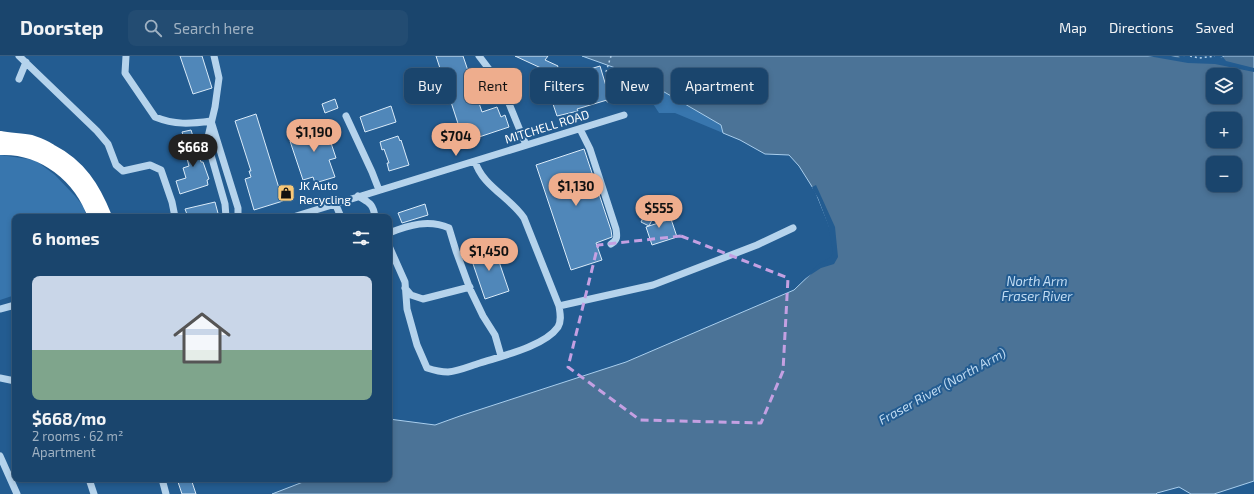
<!DOCTYPE html>
<html lang="en">
<head>
<meta charset="utf-8">
<style>
  body { margin:0; font-family:"Exo 2",sans-serif; background:#234c72; color:#f1f3f6; height:100vh; display:flex; flex-direction:column; font-size:15px; white-space:nowrap }
  * { box-sizing:border-box; margin:0 }
  p { font-size:13px; color:#9fb1c2 }
  .icon { flex:none; width:22px; height:22px; fill:none; stroke:currentColor; stroke-width:2; stroke-linecap:round; stroke-linejoin:round }
  .map { position:relative; flex:1; overflow:hidden }
  .sheet { position:absolute; left:12px; top:158px; width:380px; height:268px; display:flex; flex-direction:column; background:#1a456d; border-radius:8px; box-shadow:0 2px 6px #0003,0 0 0 1px #385d80 }
  .sheet>* { flex:none }
  .guide { position:absolute; left:404px; top:12px; width:380px; height:36px; display:flex; gap:8px }
  .tools { position:absolute; left:1206px; top:12px; display:grid; gap:8px }
  .tools a { display:grid; place-items:center; width:36px; height:36px; border-radius:8px; background:#1a456d; box-shadow:0 2px 6px #0003,0 0 0 1px #385d80; font-size:20px }
  .price { position:absolute; translate:-50% -34px; padding:0 9px; border-radius:14px; background:#eead8d; color:#111; font-size:13px; line-height:26px; filter:drop-shadow(0 1px 2px #0008) }
  .price::after { content:''; position:absolute; left:50%; top:24px; width:12px; height:9px; margin-left:-6px; background:inherit; clip-path:polygon(0 0,100% 0,50% 100%) }
  .price.selected { background:#222; color:#fff }
  ul { padding:0; list-style:none }
  li { display:grid; align-content:center; gap:8px; height:212px; padding:0 20px }
  li span { display:grid; place-items:center; height:124px; border-radius:8px; color:#555 }
  li>.icon { margin-inline-start:auto }
  span .icon { width:72px; height:72px; fill:#fffc; stroke-width:1 }
  li b { font-size:17px }
  h2 { display:flex; justify-content:space-between; align-items:center; height:48px; padding:0 20px; font-size:17px }
  .chip { padding:0 14px; border-radius:8px; background:#1a456d; box-shadow:0 2px 6px #0003,0 0 0 1px #385d80; font-size:14px; line-height:36px }
  .chip.selected { background:#eead8d; color:#111 }
  header { display:flex; align-items:center; gap:24px; box-sizing:border-box; height:56px; padding:0 20px; background:#1a456d; border-bottom:1px solid #385d80 }
  header strong { font-size:19px }
  nav { display:flex; gap:22px; margin-inline-start:auto; font-size:14px }
  .search { width:280px; height:36px; background:#234c72; display:flex; align-items:center; gap:10px; box-sizing:border-box; padding:0 14px; border-radius:8px; color:#9fb1c2; font-size:15px }
  .map>svg:first-child { display:block }
  .green { fill:#3876ae }
  .water { fill:#4b7397; stroke:#a9ceed; fill-rule:evenodd }
  .pier { fill:#235c91 }
  .building { fill:#5087b9; stroke:#daebf9 }
  .lines { fill:none; stroke-linecap:round; stroke-linejoin:round }
  .path { stroke:#b5d3ec; stroke-width:1.5; stroke-dasharray:2 3; stroke-linecap:butt }
  .minor { stroke:#b5d3ec; stroke-width:7 }
  .highway { stroke:#fff; stroke-width:12 }
  .marked { fill:none; stroke:#c4a0e2; stroke-width:3; stroke-dasharray:8 5; stroke-linejoin:round }
  .labels { text-anchor:middle; stroke-width:4; stroke-linejoin:round; paint-order:stroke }
  .street-label { font-size:12px; fill:#fff; stroke:#235c91 }
  .poi-label { font-size:12px; fill:#fff; stroke:#235c91; text-anchor:start }
  .water-label { font-size:13px; font-style:italic; fill:#c1dcf3; stroke:#235c91 }
</style>
</head>
<body>
<header>
<strong>Doorstep</strong>
<div class="search"><svg class="icon" aria-label="search" viewBox="0 0 24 24"><circle cx="10" cy="10" r="6"/><path d="M15 15l6 6"/></svg>Search here</div>
<nav><a>Map</a><a>Directions</a><a>Saved</a></nav>
</header>
<div class="map">
<svg width="1254" height="438" viewBox="0 0 1254 438">
  <rect width="100%" height="100%" fill="#235c91"/>
  <path class="green" d="M582,0h31l108,69 2,8 -48,-20h-16l-11,-17 -26,-20 12,-2z
    M0,99l35,5 20,15 20,21 9,11 2,10h-71v78l-15,5z"/>
  <path class="water" d="M582,0h598l21,6 17,-2 6,-4h30v425l-40,13h-23l-12,-7 -22,6 -1,1h-884l31,-12 2,-3h84v-60l46,6 25,-9 166,-54 168,-72 26,-25 12,-7 3,-6 -6,-27 -13,-32 -17,-27 -10,-11 -24,-1 -25,-14 -17,-7 -2,-8 -86,-50zM1213,19h22v22h-22zM1213,63h22v22h-22zM1213,107h22v22h-22z"/>
  <path class="pier" d="M1148,0h23l8,2 1,-1 -2,-1h5l21,4 19,-3 3,4 28,7v4l-39,-8 -27,-1z
    M816,129l19,42 3,30 -4,7 -13,4 -20,13 18,-17 12,-7 2,-5 -5,-27 -10,-27 -5,-8 -1,-3z"/>
  <path class="building" d="M180,0h22l10,32 -19,6z
    M436,0h27l19,56 15,-5 4,10 4,-2 4,12 -45,15z
    M515,0h33l-3,4 13,6 -2,5 11,5 33,-10 6,20 24,-7 4,15 -27,8v-2l-30,9 1,2 -21,5 -16,-48z
    M335,43l3,9 -13,5 -3,-9z
    M391,50l5,16 -31,10 -5,-15z
    M256,58l27,87 -29,9 -9,-31 6,-2 -2,-6h2l-16,-50z
    M318,65l4,11 5,-1 9,27 -7,2 6,17 -20,6 -2,-6 -10,3 -13,-39 11,-4 -3,-10z
    M191,74l10,32h2l6,17 -2,1 1,5 -28,9 -4,-13 10,-3 -3,-10 6,-2 -3,-11 3,-1 -7,-22z
    M398,80l2,5 1,-1 8,25 -20,6 -2,-8h2l-5,-14 -2,1 -2,-8z
    M584,93l27,81 1,7 -16,6 6,17 -31,10 -35,-105z
    M215,146l4,15h-31l-3,-8z
    M425,148l3,11 -26,8 -4,-10z
    M648,152l8,4 -7,14 22,-7 6,18 -25,8 -6,-18 3,-1 -8,-4z
    M493,188l16,47 -24,8 -16,-47z
    M177,423h14l5,15h-14z"/>
  <g class="lines">
    <path class="path" d="M1190,0l9,2 16,-2
      M606,16l5,-16"/>
    <path class="minor" d="M19,0l78,75 11,13 8,21 7,6 27,-6 11,5 11,32 3,15
      M126,0l-1,17 30,44c20,8 35,7 56,4
      M214,0l5,22 -4,29 -8,34 18,63 1,13
      M479,0l16,21 13,24 18,44
      M19,23l7,-17
      M346,60l26,56 7,18
      M211,65l27,87v9
      M580,73l10,20 26,80c1,7 2,11 -5,15
      M358,140c11,7 15,7 17,21
      M335,147l6,14
      M293,161l331,-102
      M389,177c20,-8 40,-14 60,-5l7,23 14,38 13,27 12,19 6,21
      M389,190l16,36 2,27 10,36 10,23c6,2 14,4 21,4 11,-1 22,-6 32,-9 22,-7 65,-17 78,-36 4,-7 2,-14 1,-21l-35,-88c-14,-21 -42,-32 -49,-57
      M405,232l6,7 12,4 47,-12
      M559,250l94,-21 104,-40 36,-17
      M0,253l15,-4
      M0,322l15,3
      M0,400l17,38
      M89,423l5,15
      M162,423l4,15"/>
    <path class="highway" d="M0,81c10,2 21,2 31,4 6,2 14,5 20,9 29,15 43,37 55,67
      M0,93c43,-2 80,28 94,68"/>
  </g>
  <path class="marked" d="M681,180l107,42 -5,93 -22,52 -121,-3 -72,-53 30,-122z"/>
  <defs>
    <symbol id="shop-square" viewBox="-11 -11 22 22"><rect x="-9" y="-9" width="18" height="18" rx="4" fill="#f7c878" stroke="#235c91"/><path d="M-5-2.5h2.3a2.7 3.5 0 0 1 5.4 0H5L5.5 6h-11ZM-1.5-2.5h3a1.5 2.3 0 0 0-3 0Z" fill="#111"/></symbol>
  </defs>
  <g fill-rule="evenodd">
    <use href="#shop-square" x="276" y="127" width="20" height="20"/>
  </g>
  <g class="labels">
    <g class="street-label">
      <text transform="translate(547 71) rotate(-17)" y="4">MITCHELL ROAD</text>
    </g>
    <g class="poi-label">
      <text x="299" y="134">JK Auto<tspan x="299" dy="14">Recycling</tspan></text>
    </g>
    <g class="water-label">
      <text x="1037" y="230">North Arm<tspan x="1037" dy="15">Fraser River</tspan></text>
      <text transform="translate(942 330) rotate(-29)" y="5">Fraser River (North Arm)</text>
    </g>
  </g>
</svg>
<div class="tools">
<a><svg class="icon" aria-label="layers" viewBox="0 0 24 24"><path d="M12 4l9 5-9 5-9-5zM3 14l9 5 9-5"/></svg></a>
<a>+</a>
<a>−</a>
</div>
<b class="price" style="left:314px;top:97px">$1,190</b>
<b class="price" style="left:456px;top:101px">$704</b>
<b class="price selected" style="left:193px;top:112px">$668</b>
<b class="price" style="left:576px;top:151px">$1,130</b>
<b class="price" style="left:659px;top:173px">$555</b>
<b class="price" style="left:489px;top:216px">$1,450</b>
<div class="guide">
<a class="chip">Buy</a>
<a class="chip selected">Rent</a>
<a class="chip">Filters</a>
<a class="chip">New</a>
<a class="chip">Apartment</a>
</div>
<section class="sheet">
<h2>6 homes<svg class="icon" aria-label="filters" viewBox="0 0 24 24"><path d="M4 7h16M4 17h16"/><circle cx="9" cy="7" r="2"/><circle cx="15" cy="17" r="2"/></svg></h2>
<ul>
<li><span style="background:linear-gradient(#c9d6e8 60%,#7fa58c 0)"><svg class="icon" aria-label="home" viewBox="0 0 24 24"><path d="M3 11l9-7 9 7M6 9v11h12V9"/></svg></span><div><b>$668/mo</b><p>2 rooms · 62 m²</p><p>Apartment</p></div></li>
</ul>
</section>
</div>
</body>
</html>
